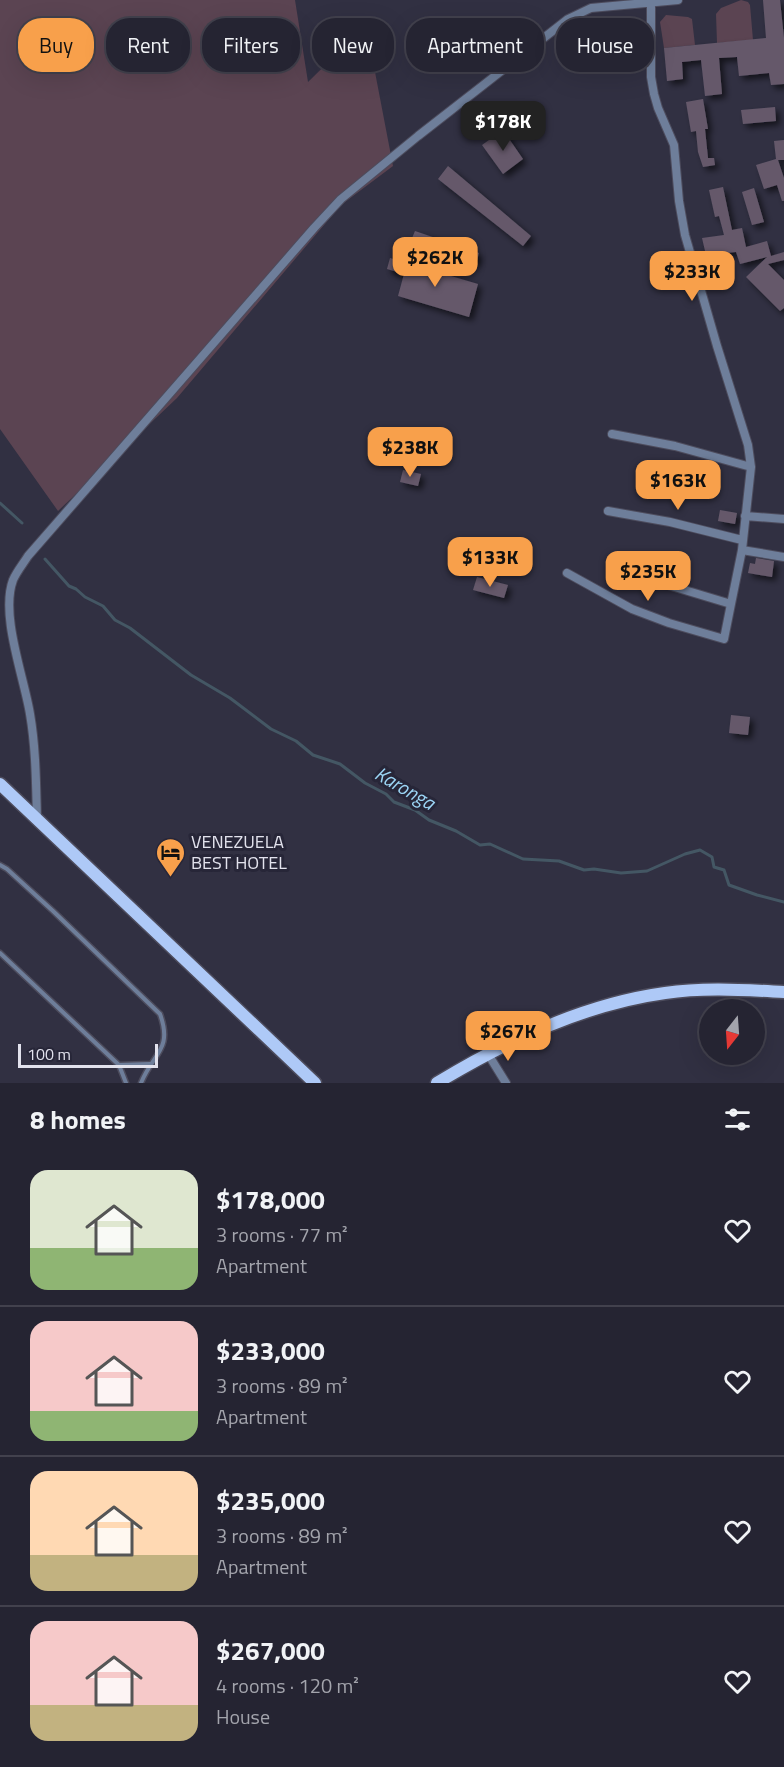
<!DOCTYPE html>
<html lang="en">
<head>
<meta charset="utf-8">
<style>
  body { margin:0; font-family:"Titillium Web",sans-serif; background:#2d2c3a; color:#f1f3f6; height:100vh; display:flex; flex-direction:column; font-size:22px; white-space:nowrap }
  * { box-sizing:border-box; margin:0 }
  p { font-size:20px; color:#a3a4ac }
  .icon { flex:none; width:33px; height:33px; fill:none; stroke:currentColor; stroke-width:2; stroke-linecap:round; stroke-linejoin:round }
  .map { position:relative; height:1083px; overflow:hidden }
  .panel { display:flex; flex-direction:column; background:#252432; flex:1 }
  .panel>* { flex:none }
  .top-card { position:absolute; left:18px; top:18px; width:748px; height:54px; display:flex; gap:12px }
  .needle { width:39px; rotate:197deg }
  .tools { position:absolute; left:699px; top:999px; display:grid; gap:12px }
  .tools a { display:grid; place-items:center; width:66px; height:66px; border-radius:50%; background:#252432; box-shadow:0 6px 24px #0002,0 0 0 2px #42414d; font-size:30px }
  .scale { position:absolute; left:18px; bottom:15px; width:140px; box-sizing:border-box; padding-left:6px; border:3px solid #e2e2ed; border-top:0; font-size:16px; line-height:21px; white-space:nowrap; color:#e2e2ed; -webkit-text-stroke:4px #272638; paint-order:stroke }
  .price { position:absolute; translate:-50% -51px; padding:0 14px; border-radius:12px; background:#f8a04b; color:#111; font-size:20px; line-height:39px; filter:drop-shadow(0 2px 3px #0008) }
  .price::after { content:''; position:absolute; left:50%; top:36px; width:18px; height:14px; margin-left:-9px; background:inherit; clip-path:polygon(0 0,100% 0,50% 100%) }
  .price.on { background:#222; color:#fff }
  ul { padding:0; list-style:none }
  li { display:flex; align-items:center; gap:18px; height:150px; padding:0 30px }
  li+li { border-top:2px solid #42414d }
  li span { display:grid; place-items:center; flex:none; width:168px; height:120px; border-radius:18px; color:#555 }
  li>.icon { margin-inline-start:auto }
  span .icon { width:72px; height:72px; fill:#fffc; stroke-width:1 }
  li b { font-size:26px }
  h2 { display:flex; justify-content:space-between; align-items:center; height:72px; padding:0 30px; font-size:26px }
  .pill { padding:0 21px; border-radius:24px; background:#252432; box-shadow:0 6px 24px #0002,0 0 0 2px #42414d; font-size:21px; line-height:54px }
  .pill.on { background:#f8a04b; color:#111 }
  .map>svg:first-child { display:block }
  .green { fill:#5b4452 }
  .lines { fill:none; stroke-linecap:round; stroke-linejoin:round }
  .stream { stroke:#445764; stroke-width:3 }
  .building { fill:#65596b; filter:url(#shadow) }
  .service-casing { stroke:#4d4c5d; stroke-width:7 }
  .minor-casing { stroke:#4d4c5d; stroke-width:10 }
  .primary-casing { stroke:#4d4c5d; stroke-width:15 }
  .service { stroke:#6e7e9a; stroke-width:4 }
  .minor { stroke:#6e7e9a; stroke-width:8 }
  .primary { stroke:#aec9f7; stroke-width:12 }
  .labels { text-anchor:middle; stroke-width:6; stroke-linejoin:round; paint-order:stroke }
  .poi-label { font-size:18px; fill:#e2e2ed; stroke:#272638; text-anchor:start }
  .water-label { font-size:20px; font-style:italic; fill:#9bd4f4; stroke:#272638 }
</style>
</head>
<body>
<div class="map">
<svg width="784" height="1083" viewBox="0 0 784 1083">
  <defs>
    <filter id="shadow"><feDropShadow dx="4" dy="4" stdDeviation="3" flood-color="#0009"/></filter>
  </defs>
  <rect width="100%" height="100%" fill="#313042"/>
  <path class="green" d="M0,0h295l13,82 58,-57 27,141 -52,39 -164,193 -119,113 -58,-82z
    M741,0l7,2 2,3 3,35 -36,3 -1,-29 5,-6z
    M666,15l22,2 4,2 3,26 -31,3 -4,-26z"/>
  <g class="lines">
    <path class="stream" d="M0,503l22,20
      M45,559l24,27 7,3 9,8 18,9 12,14 15,8 61,47 39,23 41,31 25,12 17,14 27,9 25,19 21,11 8,8 21,8 14,10 27,11 24,14 10,-1 33,15 36,2 25,9 10,-1 27,4 26,-2 38,-17 15,-4 12,7 2,10 10,3 5,15 28,10 27,7"/>
  </g>
  <path class="building" d="M763,0h17l4,38v46l-13,1 -2,-12 -30,3 -2,-19 -18,1 3,36 -17,2 -4,-36 -19,2 1,17 -16,2 -3,-33 102,-10z
    M703,99l5,30h-3l3,29h6l1,7 -12,2 -5,-15 -2,-21 -5,1 -5,-30z
    M775,107l1,14 -33,3 -2,-14z
    M503,130l20,29 -20,15 -21,-29z
    M784,140v20h-6l6,18v23h-2l-5,-16 -13,4 -8,-24 20,-6 -2,-18z
    M448,166l83,70 -8,10 -85,-67z
    M723,187l9,43 10,-2 4,19 21,-6 4,15 13,-4v8l-16,4 16,16v28l-4,3 -34,-34 21,-20 -27,7 -4,-12 -30,3 -4,-17 22,-3 -5,-19 -4,1 -6,-27z
    M754,188l10,34 -12,3 -10,-33z
    M415,231l64,22 -3,11 -66,-21z
    M390,258l88,26 -9,33 -71,-21 6,-22 -17,-5z
    M403,470l18,4 -3,12 -18,-4z
    M720,510l17,3 -2,11 -17,-3z
    M756,558l18,3 -2,16 -24,-4 2,-10 5,1z
    M477,577l31,8 -4,13 -31,-8z
    M731,715l19,2 -2,18 -19,-2z"/>
  <g class="lines">
    <defs>
      <path id="service" d="M0,865l7,4 46,42 107,103c13,36 -7,39 -19,69
        M0,953l119,112 7,18
        M119,1065l31,-1"/>
      <path id="minor" d="M651,2v75l3,17 4,14 16,37 5,56 6,34 32,111 31,99 3,22 -9,83 -11,54
        M612,434l63,12 76,21
        M608,511l62,11 72,18
        M745,516l39,3
        M742,550l42,7
        M567,573l65,36 37,14 55,16 7,-35 -73,-22
        M37,819c-1,-35 -1,-70 -7,-105 -6,-37 -30,-99 -17,-134 4,-9 10,-16 15,-24l286,-328 27,-29 77,-63 150,-117 23,-11 87,-8
        M488,1054l18,29"/>
      <path id="primary" d="M0,784l315,299
        M437,1083c69,-42 147,-79 228,-90 39,-6 80,-3 119,-1"/>
    </defs>
    <use href="#service" class="service-casing"/>
    <use href="#minor" class="minor-casing"/>
    <use href="#primary" class="primary-casing"/>
    <use href="#service" class="service"/>
    <use href="#minor" class="minor"/>
    <use href="#primary" class="primary"/>
  </g>
  <defs>
    <symbol id="hotel-pin" viewBox="-11 -11 22 30"><path d="M0 17L-7.5 6A9.5 9.5 0 1 1 7.5 6Z" fill="#f8a04b" stroke="#272638"/><path d="M-6-4.5h1.5V1H6V5H4.5V3h-9V5H-6ZM-4 0a1.8 1.8 0 1 1 3.6 0ZM.5 0V-2.5h3Q6-2.5 6 0Z" fill="#111"/></symbol>
  </defs>
  <g fill-rule="evenodd">
    <use href="#hotel-pin" x="154" y="836" width="33" height="45"/>
  </g>
  <g class="labels">
    <g class="poi-label">
      <text x="191" y="848">VENEZUELA<tspan x="191" dy="21">BEST HOTEL</tspan></text>
    </g>
    <g class="water-label">
      <text transform="translate(405 788) rotate(30)" y="7">Karonga</text>
    </g>
  </g>
</svg>
<div class="tools">
<a><svg class="needle" viewBox="-14 -14 28 28"><path d="M0-13l5 13h-10z" fill="#e53935"/><path d="M0 13l5-13h-10z" fill="#a3a4ac"/></svg></a>
</div>
<div class="scale">100 m</div>
<b class="price on" style="left:503px;top:152px">$178K</b>
<b class="price" style="left:435px;top:288px">$262K</b>
<b class="price" style="left:692px;top:302px">$233K</b>
<b class="price" style="left:410px;top:478px">$238K</b>
<b class="price" style="left:678px;top:511px">$163K</b>
<b class="price" style="left:490px;top:588px">$133K</b>
<b class="price" style="left:648px;top:602px">$235K</b>
<b class="price" style="left:508px;top:1062px">$267K</b>
<div class="top-card">
<a class="pill on">Buy</a>
<a class="pill">Rent</a>
<a class="pill">Filters</a>
<a class="pill">New</a>
<a class="pill">Apartment</a>
<a class="pill">House</a>
</div>
</div>
<section class="panel">
<h2>8 homes<svg class="icon" aria-label="filters" viewBox="0 0 24 24"><path d="M4 7h16M4 17h16"/><circle cx="9" cy="7" r="2"/><circle cx="15" cy="17" r="2"/></svg></h2>
<ul>
<li><span style="background:linear-gradient(#dfe7d0 65%,#8fb573 0)"><svg class="icon" aria-label="home" viewBox="0 0 24 24"><path d="M3 11l9-7 9 7M6 9v11h12V9"/></svg></span><div><b>$178,000</b><p>3 rooms · 77 m²</p><p>Apartment</p></div><svg class="icon" aria-label="heart" viewBox="0 0 24 24"><path d="M12 20l-8-8c-3-5 5-10 8-4 3-6 11-1 8 4z"/></svg></li>
<li><span style="background:linear-gradient(#f6c9c9 75%,#8fb573 0)"><svg class="icon" aria-label="home" viewBox="0 0 24 24"><path d="M3 11l9-7 9 7M6 9v11h12V9"/></svg></span><div><b>$233,000</b><p>3 rooms · 89 m²</p><p>Apartment</p></div><svg class="icon" aria-label="heart" viewBox="0 0 24 24"><path d="M12 20l-8-8c-3-5 5-10 8-4 3-6 11-1 8 4z"/></svg></li>
<li><span style="background:linear-gradient(#ffd9b3 70%,#c2b280 0)"><svg class="icon" aria-label="home" viewBox="0 0 24 24"><path d="M3 11l9-7 9 7M6 9v11h12V9"/></svg></span><div><b>$235,000</b><p>3 rooms · 89 m²</p><p>Apartment</p></div><svg class="icon" aria-label="heart" viewBox="0 0 24 24"><path d="M12 20l-8-8c-3-5 5-10 8-4 3-6 11-1 8 4z"/></svg></li>
<li><span style="background:linear-gradient(#f6c9c9 70%,#c2b280 0)"><svg class="icon" aria-label="home" viewBox="0 0 24 24"><path d="M3 11l9-7 9 7M6 9v11h12V9"/></svg></span><div><b>$267,000</b><p>4 rooms · 120 m²</p><p>House</p></div><svg class="icon" aria-label="heart" viewBox="0 0 24 24"><path d="M12 20l-8-8c-3-5 5-10 8-4 3-6 11-1 8 4z"/></svg></li>
</ul>
</section>
</body>
</html>
